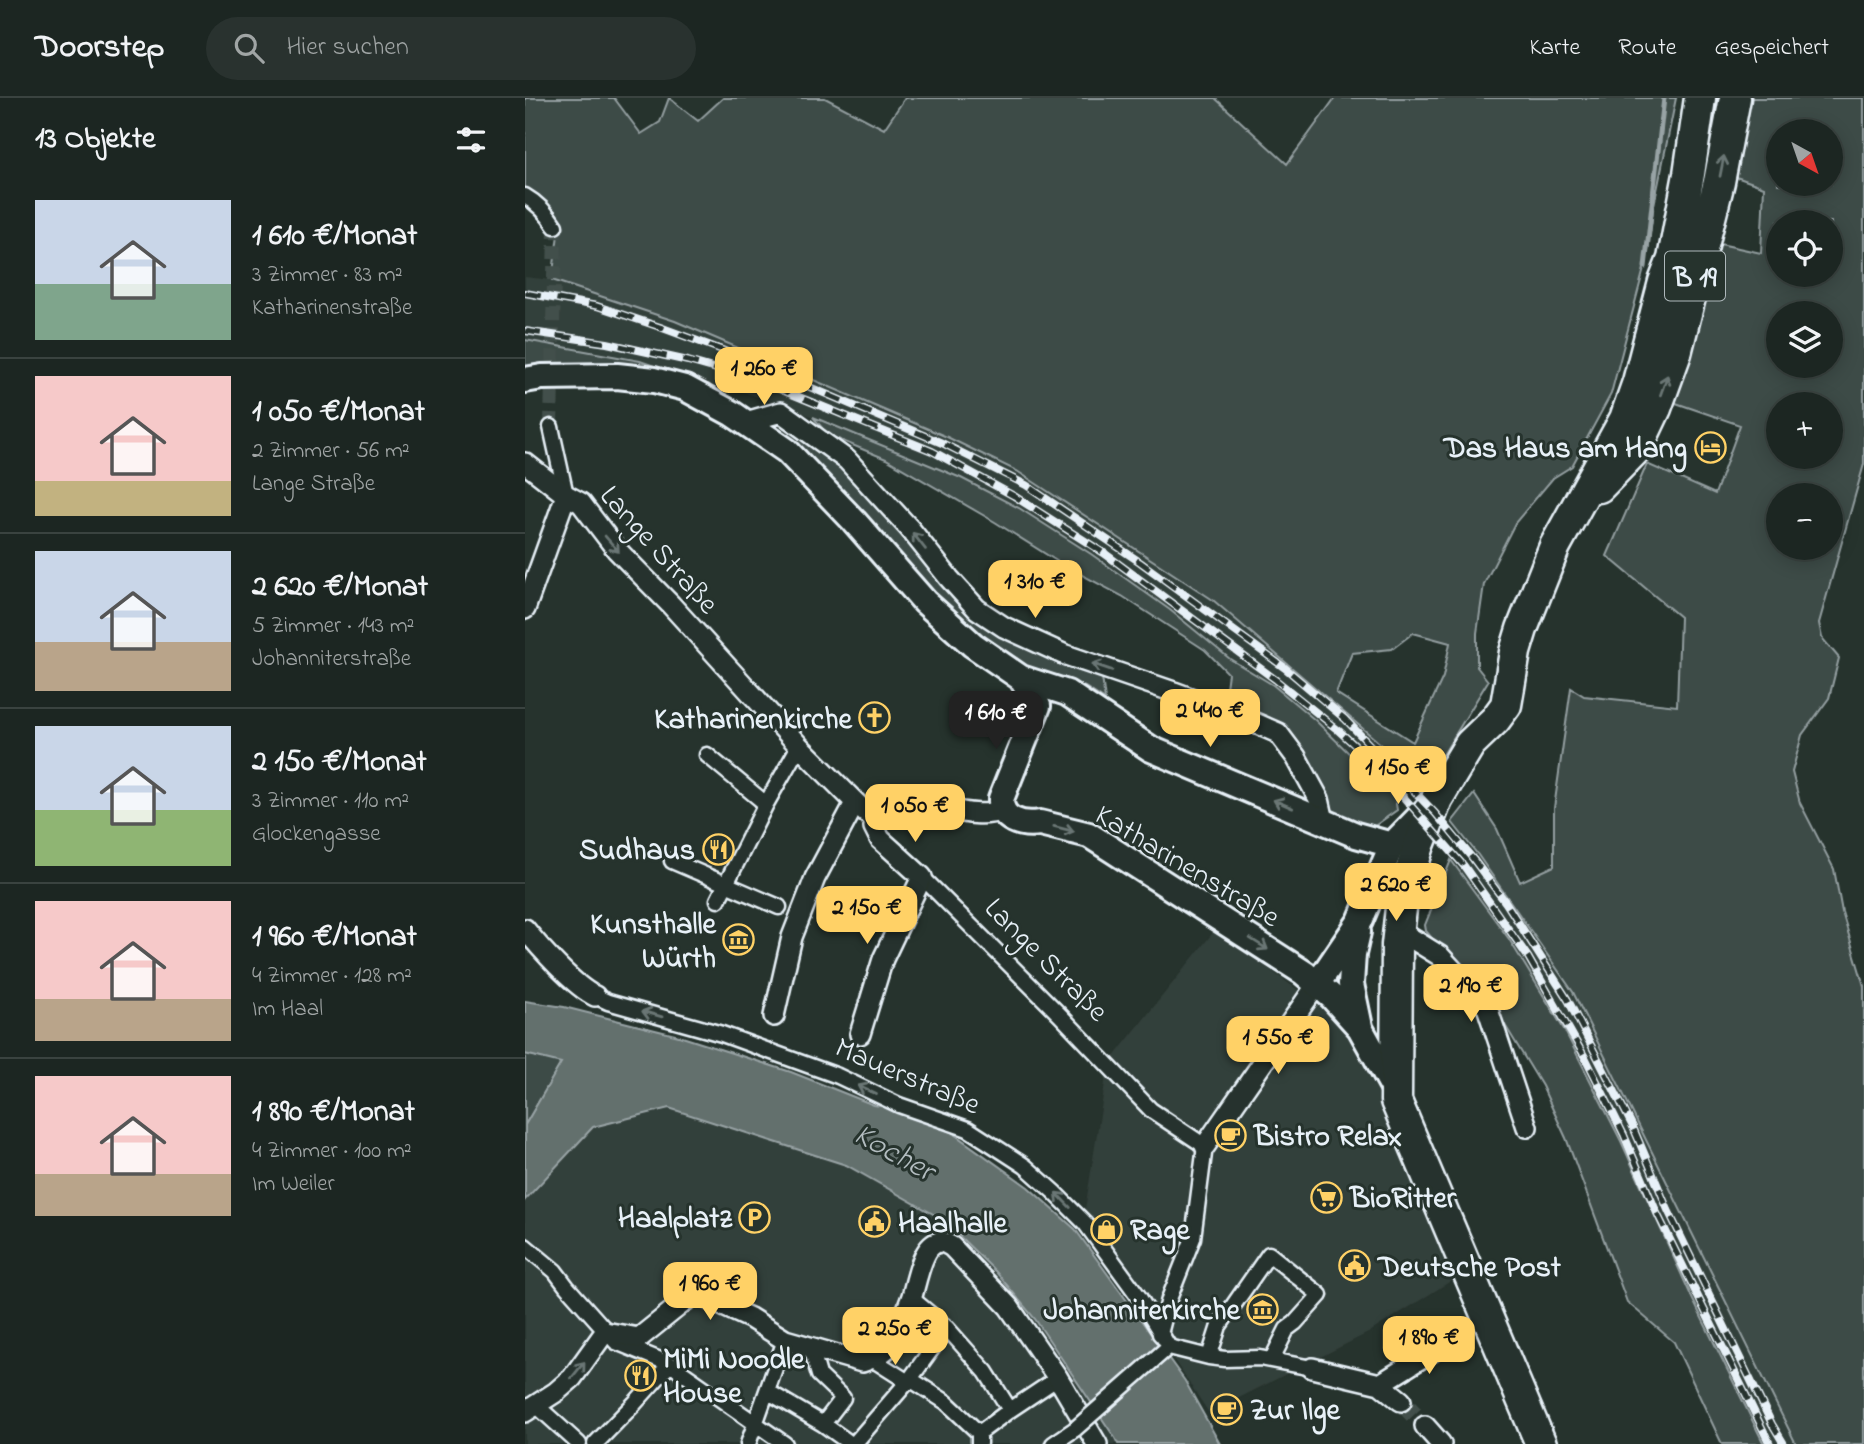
<!DOCTYPE html>
<html lang="de">
<head>
<meta charset="utf-8">
<style>
  body { margin:0; font-family:"Indie Flower",sans-serif; background:#29322f; color:#f1f3f6; height:100vh; display:flex; flex-direction:column; font-size:26px; white-space:nowrap }
  * { box-sizing:border-box; margin:0 }
  p { font-size:23px; color:#a0a5a5 }
  .icon { flex:none; width:38px; height:38px; fill:none; stroke:currentColor; stroke-width:2; stroke-linecap:round; stroke-linejoin:round }
  .map { position:relative; flex:1; overflow:hidden }
  .details { display:flex; flex-direction:column; background:#1c2622; width:525px }
  .details>* { flex:none }
  .needle { width:46px; rotate:140deg }
  .controls { position:absolute; left:1241px; top:21px; display:grid; gap:14px }
  .controls a { display:grid; place-items:center; width:77px; height:77px; border-radius:50%; background:#1c2622; box-shadow:0 4px 18px #0003,0 0 0 2px #3a4340; font-size:35px }
  .price { position:absolute; translate:-50% -60px; padding:0 16px; border-radius:14px; background:#ffd166; color:#111; font-size:23px; line-height:46px; filter:drop-shadow(0 2px 4px #0008) }
  .price::after { content:''; position:absolute; left:50%; top:42px; width:21px; height:16px; margin-left:-10px; background:inherit; clip-path:polygon(0 0,100% 0,50% 100%) }
  .price.on { background:#222; color:#fff }
  ul { padding:0; list-style:none }
  li { display:flex; align-items:center; gap:21px; height:175px; padding:0 35px }
  li+li { border-top:2px solid #3a4340 }
  li span { display:grid; place-items:center; flex:none; width:196px; height:140px; border-radius:0px; color:#555 }
  li>.icon { margin-inline-start:auto }
  span .icon { width:84px; height:84px; fill:#fffc; stroke-width:1 }
  li b { font-size:30px }
  h2 { display:flex; justify-content:space-between; align-items:center; height:84px; padding:0 35px; font-size:30px }
  header { display:flex; align-items:center; gap:42px; box-sizing:border-box; height:98px; padding:0 35px; background:#1c2622; border-bottom:2px solid #3a4340 }
  header strong { font-size:33px }
  nav { display:flex; gap:38px; margin-inline-start:auto; font-size:24px }
  .search { width:490px; height:63px; background:#29322f; display:flex; align-items:center; gap:18px; box-sizing:border-box; padding:0 24px; border-radius:38px; color:#a0a5a5; font-size:26px }
  main { display:flex; flex:1; min-height:0 }
  .map>svg:first-child { display:block }
  .built { fill:#333f3a }
  .green { fill:#3e4b47; stroke:#939ea0; stroke-width:2; fill-rule:evenodd }
  .water { fill:#636f6d; stroke:#98a3a5; stroke-width:2 }
  .lines { fill:none; stroke-linecap:round; stroke-linejoin:round }
  .stream { stroke:#98a3a5; stroke-width:5 }
  .pedestrian-tunnel { stroke:#43504b; stroke-width:14; stroke-dasharray:14 7; stroke-linecap:butt }
  .minor-tunnel { stroke:#43504b; stroke-width:19; stroke-dasharray:19 10; stroke-linecap:butt }
  .pedestrian-casing { stroke:#e8f1f8; stroke-width:19 }
  .minor-casing { stroke:#e8f1f8; stroke-width:24 }
  .tertiary-casing { stroke:#e8f1f8; stroke-width:30 }
  .primary-casing { stroke:#e8f1f8; stroke-width:35 }
  .pedestrian { stroke:#26332d; stroke-width:14 }
  .minor { stroke:#26332d; stroke-width:19 }
  .tertiary { stroke:#26332d; stroke-width:24 }
  .primary { stroke:#26332d; stroke-width:30 }
  .rail-casing { stroke:#e8f1f8; stroke-width:8 }
  .rail { stroke:#26332d; stroke-width:5; stroke-dasharray:16; stroke-linecap:butt }
  .pedestrian-bridge-casing { stroke:#e8f1f8; stroke-width:19; stroke-linecap:butt }
  .pedestrian-bridge { stroke:#26332d; stroke-width:14 }
  .oneway { stroke:#6a7674 }
  .labels { text-anchor:middle; stroke-width:6; stroke-linejoin:round; paint-order:stroke }
  .shield { fill:#26332d; stroke:#aeb8bb; stroke-width:2 }
  .shield-label { font-size:28px; font-weight:bold; fill:#e8f1f8 }
  .poi-label { font-size:30px; font-weight:bold; fill:#e8f1f8; stroke:#26332d; text-anchor:start }
  .street-label { font-size:30px; fill:#e8f1f8; stroke:#26332d }
  .water-label { font-size:32px; font-style:italic; fill:#b3bdc0; stroke:#26332d }
</style>
</head>
<body>
<header>
<strong>Doorstep</strong>
<div class="search"><svg class="icon" aria-label="search" viewBox="0 0 24 24"><circle cx="10" cy="10" r="6"/><path d="M15 15l6 6"/></svg>Hier suchen</div>
<nav><a>Karte</a><a>Route</a><a>Gespeichert</a></nav>
</header>
<main>
<section class="details">
<h2>13 Objekte<svg class="icon" aria-label="filters" viewBox="0 0 24 24"><path d="M4 7h16M4 17h16"/><circle cx="9" cy="7" r="2"/><circle cx="15" cy="17" r="2"/></svg></h2>
<ul>
<li><span style="background:linear-gradient(#c9d6e8 60%,#7fa58c 0)"><svg class="icon" aria-label="home" viewBox="0 0 24 24"><path d="M3 11l9-7 9 7M6 9v11h12V9"/></svg></span><div><b>1 610 €/Monat</b><p>3 Zimmer · 83 m²</p><p>Katharinenstraße</p></div></li>
<li><span style="background:linear-gradient(#f6c9c9 75%,#c2b280 0)"><svg class="icon" aria-label="home" viewBox="0 0 24 24"><path d="M3 11l9-7 9 7M6 9v11h12V9"/></svg></span><div><b>1 050 €/Monat</b><p>2 Zimmer · 56 m²</p><p>Lange Straße</p></div></li>
<li><span style="background:linear-gradient(#c9d6e8 65%,#b9a48a 0)"><svg class="icon" aria-label="home" viewBox="0 0 24 24"><path d="M3 11l9-7 9 7M6 9v11h12V9"/></svg></span><div><b>2 620 €/Monat</b><p>5 Zimmer · 143 m²</p><p>Johanniterstraße</p></div></li>
<li><span style="background:linear-gradient(#c9d6e8 60%,#8fb573 0)"><svg class="icon" aria-label="home" viewBox="0 0 24 24"><path d="M3 11l9-7 9 7M6 9v11h12V9"/></svg></span><div><b>2 150 €/Monat</b><p>3 Zimmer · 110 m²</p><p>Glockengasse</p></div></li>
<li><span style="background:linear-gradient(#f6c9c9 70%,#b9a48a 0)"><svg class="icon" aria-label="home" viewBox="0 0 24 24"><path d="M3 11l9-7 9 7M6 9v11h12V9"/></svg></span><div><b>1 960 €/Monat</b><p>4 Zimmer · 128 m²</p><p>Im Haal</p></div></li>
<li><span style="background:linear-gradient(#f6c9c9 70%,#b9a48a 0)"><svg class="icon" aria-label="home" viewBox="0 0 24 24"><path d="M3 11l9-7 9 7M6 9v11h12V9"/></svg></span><div><b>1 890 €/Monat</b><p>4 Zimmer · 100 m²</p><p>Im Weiler</p></div></li>
</ul>
</section>
<div class="map">
<svg width="1339" height="1346" viewBox="0 0 1339 1346">
  <rect width="100%" height="100%" fill="#26332d"/>
  <filter id="ink" filterUnits="userSpaceOnUse"><feTurbulence type="fractalNoise" baseFrequency=".0143" numOctaves="2"/><feDisplacementMap in="SourceGraphic" scale="14" xChannelSelector="R" yChannelSelector="G"/><feConvolveMatrix kernelMatrix="1 2 1 2 8 2 1 2 1" color-interpolation-filters="sRGB"/></filter>
  <g filter="url(#ink)">
    <path class="built" d="M0,179l27,3 123,41 272,116 70,34 196,129 177,152 15,17 -18,17 -72,-66 -42,-35 -43,-26 -60,-49 -79,-56 -130,-76 -133,-56 -90,-32 -28,-5 -70,-24 -115,-21z
      M953,757l95,137 223,452h-32l-6,-9 -65,-135 -72,-159 -56,-110 -56,-92 -51,-67z
      M690,832l101,73 67,63 79,208 -94,59 -159,80 -126,-191 25,-158z
      M144,1010l176,57 97,54 54,53 39,47 80,119 3,6h-593v-244l68,-73z"/>
    <path class="green" d="M0,0h89l27,36 19,-12 9,-24 29,23 25,-23h102l59,31 21,-31h310l72,66 48,-66h341l-23,112 -6,47 -36,137 -39,72 -19,12 -38,45 -31,61 -7,49v34l11,14 -64,105c-11,-12 -23,-21 -34,-34l-177,-152 -196,-129 -70,-34 -272,-116 -123,-41 7,-53 -26,-33 -8,-5zM888,535l37,10 -7,34 -30,65 -77,-49 16,-40 40,-4z
      M1216,0h123v366l-45,159 3,15 17,20 -10,40 -27,37 -10,37 8,31 34,66 8,43 22,74v458h-68l-223,-452 -95,-137 -26,-33 22,-28 23,35 23,53 34,-16v-58l17,-120 13,8 93,10 3,-89 -73,-61 40,-92 68,30 25,-69 -67,-23 38,-160 50,11 3,-66 -39,-14zM1253,33h53v53h-53zM1253,124h53v53h-53zM1253,215h53v53h-53zM1253,306h53v53h-53zM1253,397h53v53h-53z
      M0,242l115,21 70,24 -185,-14z
      M255,318l95,80 81,102 146,79 3,23 -20,-13 -68,-20 -46,-32 -202,-215z
      M288,319l148,61 58,30 72,46 79,56 60,49 43,26 42,35 80,78 2,12 -28,20 -39,-11 -18,-47 -88,-69 4,-30 -23,-23 -83,-54 -59,-31 -68,-43 -109,-63 -58,-24z
      M926,762l58,79 56,92 56,110 72,159 71,144h-42l-48,-102 -47,-40 -61,-164 -24,-52 -37,-61 -79,-94 -1,-6z
      M0,956l37,8 -37,63z"/>
    <path class="water" d="M0,903l39,6 115,29 112,36 83,33 23,4 54,23 77,55 47,42 110,152 35,63h-102l-3,-6 -80,-119 -39,-47 -54,-53 -96,-54 -177,-57 -76,19 -68,73v-75l36,-62 -36,-9z"/>
    <g class="lines">
      <path class="stream" d="M1120,169l19,-169"/>
      <path class="pedestrian-tunnel" d="M26,329l4,-201"/>
      <path class="minor-tunnel" d="M876,1303l24,25"/>
      <defs>
        <path id="pedestrian" d="M0,98c14,8 22,17 30,30
          M26,329l15,68
          M182,657l59,49
          M147,763l107,46
          M397,779l138,138 91,95 54,36 -12,92 -24,61 -9,35
          M193,802l48,-96 33,-58
          M70,898l13,6 114,32 116,42 61,29 69,24 57,37 29,26 31,31 54,74 30,50
          M0,1148l30,25 12,16 49,55 54,22 115,80
          M386,1200l36,30 39,44 24,38 48,-32
          M644,1249l40,10 16,2 35,-1 52,10
          M286,1250l8,27 24,23 -20,26
          M684,1259l10,-31 50,-72 51,41 -25,28 -8,6 -15,30
          M347,1261l33,21 5,-1 36,23 33,31v11
          M242,1293l56,33 28,20
          M11,1307l43,39
          M454,1335l31,-23
          M70,1346l40,-41 35,-39
          M223,1346l37,-104
          M329,1346l56,-65 37,-51
          M528,1346l22,-15"/>
        <path id="minor" d="M221,324l35,-10 66,48 63,69 39,49 28,31 27,18 59,27 111,38 65,24 39,17 18,24 23,42 5,22
          M0,365l41,32 15,8 35,46 55,56 128,141 67,67 10,7
          M0,511l41,-114
          M351,722c6,-5 11,-11 18,-13 33,-13 74,17 108,3
          M0,831c14,18 50,58 70,67
          M873,832l42,26 47,51 40,120
          M249,918l18,-79 23,-59 40,-75
          M335,936l23,-75 39,-82 -42,-38 -6,-12 2,-7
          M680,1048l113,-163
          M787,1270l68,16 21,17
          M855,1286l78,-49
          M0,1314l31,-20 16,-14 33,-46 34,6 56,-45 55,25 35,22 77,22c9,-3 21,-8 27,-16 6,-7 20,-41 23,-50 4,-13 10,-48 24,-53 6,-3 11,1 16,4l57,60 49,71 39,66
          M900,1328l16,18"/>
        <path id="tertiary" d="M0,282l17,-3 75,-1 37,4 31,8 48,26 54,37 67,70 71,81 48,43 48,33 46,15 84,56 205,86 36,10
          M496,580l17,28 -37,93c-1,21 21,27 39,24l49,12 215,138 27,23 29,32 35,63
          M833,834l-5,22 -2,30 9,43
          M793,885l42,-62 32,-76 41,-42"/>
        <path id="primary" d="M1074,389l38,-39 19,-40 20,-55 43,-171 16,-84
          M1016,1346l-145,-343 1,-156 5,-46 17,-54 18,-46 33,-55 25,-24 11,-15 9,-53 7,-23 33,-83 70,-127 13,-37 26,-100 9,-23 16,-85 11,-76"/>
      </defs>
      <use href="#pedestrian" class="pedestrian-casing"/>
      <use href="#minor" class="minor-casing"/>
      <use href="#tertiary" class="tertiary-casing"/>
      <use href="#primary" class="primary-casing"/>
      <use href="#pedestrian" class="pedestrian"/>
      <use href="#minor" class="minor"/>
      <use href="#tertiary" class="tertiary"/>
      <use href="#primary" class="primary"/>
      <defs>
        <path id="rail" d="M0,195l72,13 63,21 62,23 220,93 84,42 114,77 145,106 60,51 90,94 38,46 33,44 62,97 65,127 35,83 104,214 12,20
          M0,233l82,12 81,18 74,21 170,69 82,45 90,57 172,127 62,50 32,29 94,107 64,91 58,102 38,76 33,78 113,231"/>
      </defs>
      <use href="#rail" class="rail-casing"/>
      <use href="#rail" class="rail"/>
      <defs>
        <path id="pedestrian-bridge" d="M550,1331l90,-79"/>
      </defs>
      <use href="#pedestrian-bridge" class="pedestrian-bridge-casing"/>
      <use href="#pedestrian-bridge" class="pedestrian-bridge"/>
    </g>
    <defs><path id="oneway-shaft" d="M-6 0H5M1.5-3L5.5 0L1.5 3" fill="none" stroke-width="1.6" stroke-linecap="round" stroke-linejoin="round" transform="scale(1.75)"/></defs>
    <g class="oneway">
      <use href="#oneway-shaft" transform="translate(1197 68) rotate(-79)"/>
      <use href="#oneway-shaft" transform="translate(1139 287) rotate(-70)"/>
      <use href="#oneway-shaft" transform="translate(394 443) rotate(-128)"/>
      <use href="#oneway-shaft" transform="translate(87 446) rotate(49)"/>
      <use href="#oneway-shaft" transform="translate(577 569) rotate(-161)"/>
      <use href="#oneway-shaft" transform="translate(758 706) rotate(-157)"/>
      <use href="#oneway-shaft" transform="translate(539 731) rotate(14)"/>
      <use href="#oneway-shaft" transform="translate(734 846) rotate(32)"/>
      <use href="#oneway-shaft" transform="translate(127 916) rotate(-164)"/>
      <use href="#oneway-shaft" transform="translate(342 992) rotate(-155)"/>
      <use href="#oneway-shaft" transform="translate(538 1102) rotate(-134)"/>
      <use href="#oneway-shaft" transform="translate(53 1272) rotate(-51)"/>
    </g>
  </g>
  <defs>
    <symbol id="hotel-ring" viewBox="-11 -11 22 22"><circle r="9.5" fill="#26332d" stroke="#ffd166" stroke-width="1.5"/><path d="M-6-4.5h1.5V1H6V5H4.5V3h-9V5H-6ZM-4 0a1.8 1.8 0 1 1 3.6 0ZM.5 0V-2.5h3Q6-2.5 6 0Z" fill="#ffd166"/></symbol>
    <symbol id="church-ring" viewBox="-11 -11 22 22"><circle r="9.5" fill="#26332d" stroke="#ffd166" stroke-width="1.5"/><path d="M-1.2-6h2.4v3.5h3.3v2.4h-3.3V6h-2.4V-.1h-3.3v-2.4h3.3Z" fill="#ffd166"/></symbol>
    <symbol id="restaurant-ring" viewBox="-11 -11 22 22"><circle r="9.5" fill="#26332d" stroke="#ffd166" stroke-width="1.5"/><path d="M-5-6h1v4h1v-4h1v4h1v-4h1v5L-1.5 .5V6h-2V.5L-5-1ZM5-6V6H3V1.5H1.5Q1.5-4 5-6Z" fill="#ffd166"/></symbol>
    <symbol id="museum-ring" viewBox="-11 -11 22 22"><circle r="9.5" fill="#26332d" stroke="#ffd166" stroke-width="1.5"/><path d="M0-6L6-3V-2H-6V-3ZM-5-1h2V3h-2ZM-1-1h2V3h-2ZM3-1h2V3H3ZM-6 4H6V6H-6Z" fill="#ffd166"/></symbol>
    <symbol id="cafe-ring" viewBox="-11 -11 22 22"><circle r="9.5" fill="#26332d" stroke="#ffd166" stroke-width="1.5"/><path d="M-5.5-4.5H6V0H3Q3 3.5 0 3.5H-2.5Q-5.5 3.5-5.5 0ZM3-3.2v2h1.7v-2ZM-6 4.5H4V6H-6Z" fill="#ffd166"/></symbol>
    <symbol id="supermarket-ring" viewBox="-11 -11 22 22"><circle r="9.5" fill="#26332d" stroke="#ffd166" stroke-width="1.5"/><path d="M-6-5.5h2.5l.6 2H6L4.5 2H-2.5L-4.4-4H-6ZM-1.5 3.2a1.3 1.3 0 1 0 .1 0ZM3 3.2a1.3 1.3 0 1 0 .1 0Z" fill="#ffd166"/></symbol>
    <symbol id="parking-ring" viewBox="-11 -11 22 22"><circle r="9.5" fill="#26332d" stroke="#ffd166" stroke-width="1.5"/><path d="M-3.5-5.5H1a3.5 3.5 0 0 1 0 7H-1V5.5H-3.5ZM-1-3.4V-.6H.8a1.4 1.4 0 0 0 0-2.8Z" fill="#ffd166"/></symbol>
    <symbol id="civic-ring" viewBox="-11 -11 22 22"><circle r="9.5" fill="#26332d" stroke="#ffd166" stroke-width="1.5"/><path d="M-.6-6.5H3V-4.5H.6V-3L4-1V1h2V6H-6V1h2V-1L-.6-3ZM-1.2 2.5V6h2.4V2.5Z" fill="#ffd166"/></symbol>
    <symbol id="shop-ring" viewBox="-11 -11 22 22"><circle r="9.5" fill="#26332d" stroke="#ffd166" stroke-width="1.5"/><path d="M-5-2.5h2.3a2.7 3.5 0 0 1 5.4 0H5L5.5 6h-11ZM-1.5-2.5h3a1.5 2.3 0 0 0-3 0Z" fill="#ffd166"/></symbol>
  </defs>
  <g fill-rule="evenodd">
    <use href="#hotel-ring" x="1168" y="332" width="35" height="35"/>
    <use href="#church-ring" x="332" y="602" width="35" height="35"/>
    <use href="#restaurant-ring" x="176" y="734" width="35" height="35"/>
    <use href="#museum-ring" x="196" y="824" width="35" height="35"/>
    <use href="#cafe-ring" x="688" y="1020" width="35" height="35"/>
    <use href="#supermarket-ring" x="784" y="1082" width="35" height="35"/>
    <use href="#parking-ring" x="212" y="1102" width="35" height="35"/>
    <use href="#civic-ring" x="332" y="1106" width="35" height="35"/>
    <use href="#shop-ring" x="564" y="1114" width="35" height="35"/>
    <use href="#civic-ring" x="812" y="1150" width="35" height="35"/>
    <use href="#museum-ring" x="720" y="1194" width="35" height="35"/>
    <use href="#restaurant-ring" x="98" y="1260" width="35" height="35"/>
    <use href="#cafe-ring" x="684" y="1294" width="35" height="35"/>
  </g>
  <g class="labels">
    <rect class="shield" x="1140" y="153.5" width="60" height="49" rx="5"/>
    <g class="shield-label">
      <text x="1170" y="188">B 19</text>
    </g>
    <g class="poi-label">
      <text x="1162" y="359" text-anchor="end">Das Haus am Hang</text>
      <text x="327" y="630" text-anchor="end">Katharinenkirche</text>
      <text x="170" y="761" text-anchor="end">Sudhaus</text>
      <text x="191" y="835" text-anchor="end">Kunsthalle<tspan x="191" dy="34">Würth</tspan></text>
      <text x="729" y="1047">Bistro Relax</text>
      <text x="825" y="1109">BioRitter</text>
      <text x="207" y="1129" text-anchor="end">Haalplatz</text>
      <text x="373" y="1134">Haalhalle</text>
      <text x="605" y="1141">Rage</text>
      <text x="853" y="1178">Deutsche Post</text>
      <text x="715" y="1221" text-anchor="end">Johanniterkirche</text>
      <text x="138" y="1270">MiMi Noodle<tspan x="138" dy="34">House</tspan></text>
      <text x="725" y="1321">Zur Ilge</text>
    </g>
    <g class="street-label">
      <text transform="translate(135 451) rotate(48)" y="10">Lange Straße</text>
      <text transform="translate(663 767) rotate(31)" y="10">Katharinenstraße</text>
      <text transform="translate(522 861) rotate(45)" y="10">Lange Straße</text>
      <text transform="translate(383 977) rotate(23)" y="10">Mauerstraße</text>
    </g>
    <g class="water-label">
      <text transform="translate(370 1053) rotate(29)" y="11">Kocher</text>
    </g>
  </g>
</svg>
<div class="controls">
<a><svg class="needle" viewBox="-14 -14 28 28"><path d="M0-13l5 13h-10z" fill="#e53935"/><path d="M0 13l5-13h-10z" fill="#a0a5a5"/></svg></a>
<a><svg class="icon" aria-label="locate" viewBox="0 0 24 24"><circle cx="12" cy="12" r="6"/><path d="M12 2v4M12 18v4M2 12h4M18 12h4"/></svg></a>
<a><svg class="icon" aria-label="layers" viewBox="0 0 24 24"><path d="M12 4l9 5-9 5-9-5zM3 14l9 5 9-5"/></svg></a>
<a>+</a>
<a>−</a>
</div>
<b class="price" style="left:239px;top:309px">1 260 €</b>
<b class="price" style="left:510px;top:522px">1 310 €</b>
<b class="price" style="left:685px;top:651px">2 440 €</b>
<b class="price on" style="left:471px;top:653px">1 610 €</b>
<b class="price" style="left:873px;top:708px">1 150 €</b>
<b class="price" style="left:390px;top:746px">1 050 €</b>
<b class="price" style="left:871px;top:825px">2 620 €</b>
<b class="price" style="left:342px;top:848px">2 150 €</b>
<b class="price" style="left:946px;top:926px">2 190 €</b>
<b class="price" style="left:753px;top:978px">1 550 €</b>
<b class="price" style="left:185px;top:1224px">1 960 €</b>
<b class="price" style="left:370px;top:1269px">2 250 €</b>
<b class="price" style="left:904px;top:1278px">1 890 €</b>
</div>
</main>
</body>
</html>
